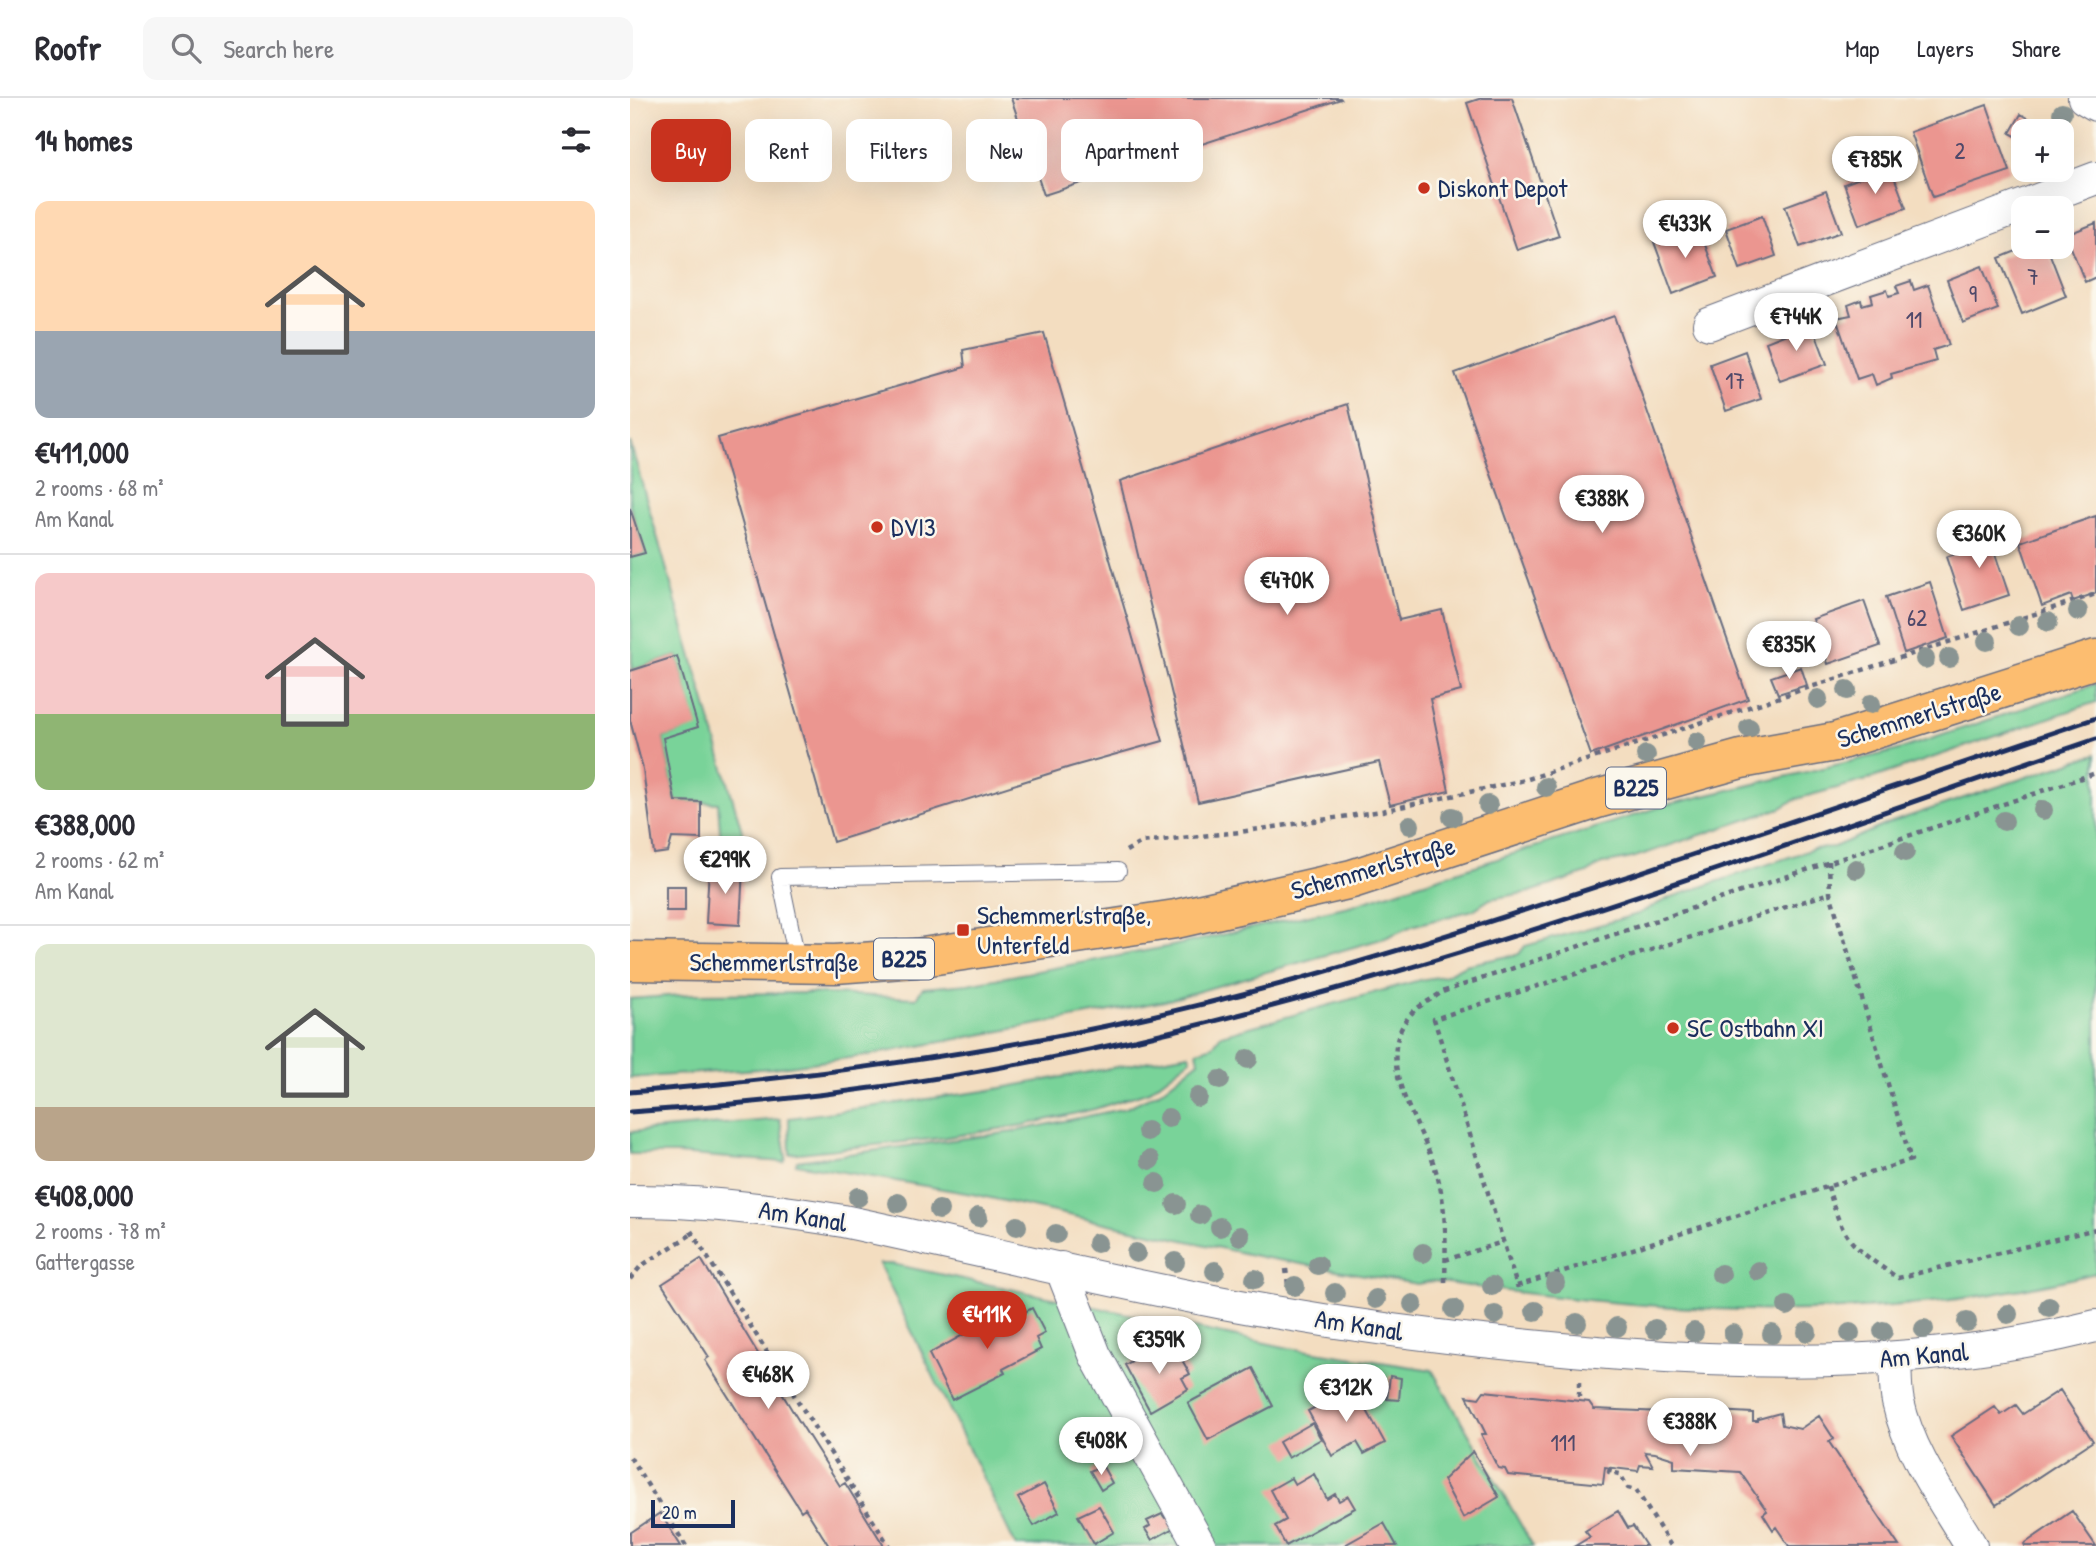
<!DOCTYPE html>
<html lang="en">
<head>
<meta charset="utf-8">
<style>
  body { margin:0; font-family:"Patrick Hand",sans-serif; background:#f7f7f7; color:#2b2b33; height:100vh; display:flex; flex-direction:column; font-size:26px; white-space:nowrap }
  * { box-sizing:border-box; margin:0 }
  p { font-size:23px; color:#7c7c81 }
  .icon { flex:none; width:38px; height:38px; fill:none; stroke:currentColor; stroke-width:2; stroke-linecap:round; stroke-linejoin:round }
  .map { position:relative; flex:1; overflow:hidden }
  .drawer { display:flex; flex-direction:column; background:#fff; width:630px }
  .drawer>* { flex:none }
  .top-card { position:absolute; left:21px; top:21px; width:665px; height:63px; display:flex; gap:14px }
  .tools { position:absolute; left:1381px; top:21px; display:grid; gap:14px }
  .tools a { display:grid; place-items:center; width:63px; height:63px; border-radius:14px; background:#fff; box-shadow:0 7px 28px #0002; font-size:35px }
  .scale { position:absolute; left:21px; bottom:18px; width:84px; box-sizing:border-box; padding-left:7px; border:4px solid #1b2f5e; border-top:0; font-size:19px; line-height:24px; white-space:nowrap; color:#1b2f5e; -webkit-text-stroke:5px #fbf7ec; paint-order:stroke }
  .price { position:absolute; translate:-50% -60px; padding:0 16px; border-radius:24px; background:#fff; color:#222; font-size:23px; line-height:46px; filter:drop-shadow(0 2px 4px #0008) }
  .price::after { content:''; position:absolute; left:50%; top:42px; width:21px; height:16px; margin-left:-10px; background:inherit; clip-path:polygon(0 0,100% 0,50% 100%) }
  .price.active { background:#c8321e; color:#fff }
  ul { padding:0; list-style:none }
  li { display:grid; align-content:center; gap:14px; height:371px; padding:0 35px }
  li+li { border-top:2px solid #e1e1e2 }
  li span { display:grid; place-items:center; height:217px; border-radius:14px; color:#555 }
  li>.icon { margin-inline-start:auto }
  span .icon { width:126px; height:126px; fill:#fffc; stroke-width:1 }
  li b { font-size:30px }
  h2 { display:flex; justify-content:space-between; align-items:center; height:84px; padding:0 35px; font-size:30px }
  .tag { padding:0 24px; border-radius:14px; background:#fff; box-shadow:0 7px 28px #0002; font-size:24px; line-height:63px }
  .tag.active { background:#c8321e; color:#fff }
  header { display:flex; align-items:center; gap:42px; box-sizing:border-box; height:98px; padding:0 35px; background:#fff; border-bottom:2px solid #e1e1e2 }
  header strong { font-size:33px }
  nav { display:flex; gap:38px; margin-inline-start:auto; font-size:24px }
  .search { width:490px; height:63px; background:#f7f7f7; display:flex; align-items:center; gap:18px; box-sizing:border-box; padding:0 24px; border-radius:14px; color:#7c7c81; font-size:26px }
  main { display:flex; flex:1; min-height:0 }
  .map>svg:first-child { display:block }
  .green { fill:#79d399; stroke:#4a817c; stroke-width:2 }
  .building { fill:#eb9690 }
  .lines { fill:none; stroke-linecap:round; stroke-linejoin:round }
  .lane-casing { stroke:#676c80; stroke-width:18 }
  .street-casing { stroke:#676c80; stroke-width:34 }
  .primary-casing { stroke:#676c80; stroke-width:41 }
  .path { stroke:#676c80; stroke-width:4.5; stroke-dasharray:5 5; stroke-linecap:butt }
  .lane { stroke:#fff; stroke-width:16 }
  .street { stroke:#fff; stroke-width:32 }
  .primary { stroke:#fcbd6f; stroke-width:38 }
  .rail { stroke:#1b2f5e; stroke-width:5 }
  .tree { fill:#899492 }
  .poi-dot { fill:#c8321e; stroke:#fbf7ec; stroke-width:2.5 }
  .labels { text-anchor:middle; stroke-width:5; stroke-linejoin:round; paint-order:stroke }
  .number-label { font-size:23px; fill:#4f496a }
  .shield { fill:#fbf7ec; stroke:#5e6b89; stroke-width:2 }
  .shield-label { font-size:24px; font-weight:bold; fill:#1b2f5e }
  .poi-label { font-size:26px; fill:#1b2f5e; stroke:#fbf7ec; text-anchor:start }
  .street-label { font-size:26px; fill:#1b2f5e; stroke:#fbf7ec }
</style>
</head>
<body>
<header>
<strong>Roofr</strong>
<div class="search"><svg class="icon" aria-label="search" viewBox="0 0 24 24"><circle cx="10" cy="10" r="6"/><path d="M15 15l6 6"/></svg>Search here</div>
<nav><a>Map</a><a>Layers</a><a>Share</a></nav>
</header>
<main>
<section class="drawer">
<h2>14 homes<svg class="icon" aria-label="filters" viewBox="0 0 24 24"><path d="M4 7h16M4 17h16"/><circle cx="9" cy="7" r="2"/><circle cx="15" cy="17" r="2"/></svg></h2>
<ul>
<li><span style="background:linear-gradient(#ffd9b3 60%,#9aa5b1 0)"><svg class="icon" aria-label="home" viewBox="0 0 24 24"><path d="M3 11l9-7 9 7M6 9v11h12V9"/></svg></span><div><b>€411,000</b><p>2 rooms · 68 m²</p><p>Am Kanal</p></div></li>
<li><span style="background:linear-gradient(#f6c9c9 65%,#8fb573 0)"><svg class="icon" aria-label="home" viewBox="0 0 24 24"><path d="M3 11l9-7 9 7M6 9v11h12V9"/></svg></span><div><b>€388,000</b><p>2 rooms · 62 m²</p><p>Am Kanal</p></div></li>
<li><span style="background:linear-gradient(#dfe7d0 75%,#b9a48a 0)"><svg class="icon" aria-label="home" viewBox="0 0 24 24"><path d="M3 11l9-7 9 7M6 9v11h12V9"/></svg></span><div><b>€408,000</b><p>2 rooms · 78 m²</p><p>Gattergasse</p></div></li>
</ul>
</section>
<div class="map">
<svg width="1466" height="1448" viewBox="0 0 1466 1448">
  <rect width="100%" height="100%" fill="#fbf7ec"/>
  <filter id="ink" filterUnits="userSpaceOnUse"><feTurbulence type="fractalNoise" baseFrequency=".0143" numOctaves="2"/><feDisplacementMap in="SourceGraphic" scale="14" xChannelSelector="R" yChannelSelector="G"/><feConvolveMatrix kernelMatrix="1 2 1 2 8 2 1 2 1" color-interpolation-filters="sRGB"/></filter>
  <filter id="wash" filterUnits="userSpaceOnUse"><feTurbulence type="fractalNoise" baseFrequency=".00686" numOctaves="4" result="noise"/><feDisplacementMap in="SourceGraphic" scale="28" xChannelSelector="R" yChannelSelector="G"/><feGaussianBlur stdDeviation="1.57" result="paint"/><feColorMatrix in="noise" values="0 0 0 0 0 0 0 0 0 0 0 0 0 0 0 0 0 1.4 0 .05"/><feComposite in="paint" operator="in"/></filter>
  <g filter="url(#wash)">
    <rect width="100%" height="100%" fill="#f3ddc0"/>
    <path class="green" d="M0,344l116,403 -25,-1 -3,-41 -43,-2 -12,-63 34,-12 -20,-70 -45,14 -2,-113 15,-4 -15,-47z
      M1466,586v18l-229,78 -71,19 -15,9 -149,50 -30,6 -15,9 -57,19 -40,7 -17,11 -61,16 -27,12 -220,63 -301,55 -91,12 -143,10v-79l64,-5 114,-1 108,5 7,-10 45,-4 204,-38 177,-40 321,-102 225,-53z
      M1466,656v519c-224,56 -438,41 -663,8l-16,3 -156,-27 -289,-63 -176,-30 1,-3 215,-29 114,-24 32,-15 41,-32 -2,-10 16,-5 8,-11 199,-55 24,-4 21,-11 54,-11 6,-8 113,-32 31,-16 144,-49 21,-2 58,-25z
      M559,956l2,5 -42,32 -54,18 -71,16 -83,13 -151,16 -1,-36 196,-27z
      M150,1021l6,38 -2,5 -107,-8h-47v-22z
      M249,1166h13l397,84 143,22 101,176h-517z"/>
    <g id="blocks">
      <path class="building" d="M381,0h329l1,1 -297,96z
        M852,0h30l47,138 -42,14 -50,-147z
        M1357,7l23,66 -77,26 -23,-65z
        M1391,16l21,12 -3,5h-16v9l-13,-7z
        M1260,68l16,42 -47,17 -15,-41z
        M1196,93l15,41 -41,15 -15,-41z
        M1132,118l14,40 -36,13 -14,-40z
        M1466,125v54l-11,5 -19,-47z
        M1068,128l19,51 -44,17 -19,-52z
        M1396,149h21l19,49 -44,18 -23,-56z
        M1352,168l16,43 -35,14 -16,-43z
        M1281,183l3,9 14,-5 21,60 -16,5 3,11 -45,13 1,4 -16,7 -4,-11 -15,5 -21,-61 15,-3 -3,-10 13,-5 1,5 11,-3 -2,-7 16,-5 2,6 10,-3 -3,-7z
        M984,218l134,383 -157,56 -136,-382z
        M1182,226l15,40 -47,17 -14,-39z
        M414,235l119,408 -93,26 -237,75 -115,-404 247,-71 -2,-17z
        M1115,253l16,48 -35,12 -16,-47z
        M718,306l51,216 43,-10 19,81 -31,8 19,92 -59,14 -11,-43 -181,40 -78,-321z
        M0,410l15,45 -15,4z
        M1466,418v77l-23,8 -2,-6 -29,11 -22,-64z
        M1366,426l6,18 -10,3 17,50 -45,15 -18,-53 27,-9 -5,-14z
        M1300,484l18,56 -44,15 -18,-56z
        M1234,503l16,45 -52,18 -15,-45z
        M47,558l21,71 -35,11 12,63 26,1v37l-29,-1 -4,14 -14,2 -11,-85 -13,-49v-49z
        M1171,569l6,18 -29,9 -7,-17z
        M79,769l34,1 -3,57 -34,-2z
        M36,788h19v25h-19z
        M71,1161l91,151 48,76 5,-3 39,63h-55l-24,-38 -4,3 -96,-151 4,-3 -47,-73z
        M387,1207l4,9 11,-6 13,25 -9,5 5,11 -38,20 2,4 -53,27 -23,-46z
        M535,1244l6,12 6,-3 13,23 -8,4 6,11 -38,22 -25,-46z
        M623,1270l20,38 -65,34 -20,-37z
        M760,1278l11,2 -2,22 -12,-1z
        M724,1289l31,56 -21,11 -7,-12 -25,14 -24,-45z
        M1430,1292l33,51 -97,64 -45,-69 44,-29 6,8 15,-10 7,9z
        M854,1293l105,11 5,7 69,3v5l13,1 1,-9 76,4v8h5v-2l22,-6 2,12 18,4 19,-13 15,23 -5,3 70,104h-110l-13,-19 -3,3 -10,-16 4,-3 -27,-39 -66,-4v-9l-19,-6 -10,-1 8,14 -13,-1 -2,6 -33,-4 -2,17 -95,-9 -3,-6 -7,-1 -17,-34h5l-19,-38 12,2z
        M682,1325l9,16 -33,19 -9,-16z
        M843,1353l26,46 -36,21 -20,-38z
        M472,1367l10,18 -11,7 -11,-19z
        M684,1376l13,25 8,-5 4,7 9,-5 7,12 -69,38 -11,-20 11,-6 -16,-30 21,-12 4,7z
        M414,1386l15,28 -25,14 -16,-28z
        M469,1408l15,26 -20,12 -16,-28z
        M988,1413l10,17 5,-2 13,20h-71l15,-9 -5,-6z
        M1442,1413l24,35h-71l-1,-2z
        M30,1415l21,33h-51v-13z
        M532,1416l3,4 4,-2 6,11 -23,13 -7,-11 5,-3 -3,-5z
        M754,1425l13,23h-54z"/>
    </g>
  </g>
  <g filter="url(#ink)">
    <use href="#blocks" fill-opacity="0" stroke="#676c80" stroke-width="2"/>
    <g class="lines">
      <defs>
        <path id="lane" d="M168,866l-18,-87 338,-6"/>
        <path id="street" d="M1454,0l12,7
          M1079,226l387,-146
          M0,1103c72,0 142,8 213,20 129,27 257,59 386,83 130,24 261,40 392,50 160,12 319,11 475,-28
          M431,1170l34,87 105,191
          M1265,1261c1,14 0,29 3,43 12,53 46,98 73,144"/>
        <path id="primary" d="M0,863l205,3 81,-6 260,-39 176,-40 245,-80 144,-40 94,-17 261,-83"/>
      </defs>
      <use href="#lane" class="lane-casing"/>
      <use href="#street" class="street-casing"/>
      <use href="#primary" class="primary-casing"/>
      <path class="path" d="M496,753l16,-9 98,-10 142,-21 143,-31 571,-186
        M1199,763l1,32 81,267 -394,126 -83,-267 396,-126
        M1198,1088c14,55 24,61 70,92l198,-49
        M61,1133l198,315
        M815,1162l58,-18
        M656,1171l2,16
        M0,1181l11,-13 51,-32
        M815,1184c1,-39 2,-80 -11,-117 -15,-46 -63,-105 -23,-151 8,-9 22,-15 31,-22l654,-219
        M949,1284v19
        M0,1359l56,89
        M980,1370l-1,4 11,2 8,14 8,2 35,56"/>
      <use href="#lane" class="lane"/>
      <use href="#street" class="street"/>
      <use href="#primary" class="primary"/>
      <path class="rail" d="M0,994c173,-14 344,-36 513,-74 169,-37 334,-92 498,-146 152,-51 303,-102 455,-154
        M0,1014c182,-11 365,-38 543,-81 314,-74 618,-189 923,-292"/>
    </g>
    <g class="tree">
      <circle cx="1432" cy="15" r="10"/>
      <circle cx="1448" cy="513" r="10"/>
      <circle cx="1418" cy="524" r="10"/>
      <circle cx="1389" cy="528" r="10"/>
      <circle cx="1357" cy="543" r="10"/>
      <circle cx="1319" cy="560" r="10"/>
      <circle cx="1295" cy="561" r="10"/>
      <circle cx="1217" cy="592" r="10"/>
      <circle cx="1188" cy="601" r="10"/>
      <circle cx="1241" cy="606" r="10"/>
      <circle cx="1119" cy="630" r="10"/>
      <circle cx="1067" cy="644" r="10"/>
      <circle cx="1016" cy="657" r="10"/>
      <circle cx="916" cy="689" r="10"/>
      <circle cx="858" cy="707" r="10"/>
      <circle cx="1413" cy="712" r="10"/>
      <circle cx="822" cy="719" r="10"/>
      <circle cx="1374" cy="723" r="10"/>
      <circle cx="780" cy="727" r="10"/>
      <circle cx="1275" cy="754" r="10"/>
      <circle cx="1226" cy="771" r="10"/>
      <circle cx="618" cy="961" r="10"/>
      <circle cx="590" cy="982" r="10"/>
      <circle cx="568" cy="999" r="10"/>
      <circle cx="538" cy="1020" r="10"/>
      <circle cx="517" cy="1033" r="10"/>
      <circle cx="520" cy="1062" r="10"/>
      <circle cx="527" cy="1085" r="10"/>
      <circle cx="228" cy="1099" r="10"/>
      <circle cx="268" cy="1105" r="10"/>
      <circle cx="546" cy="1106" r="10"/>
      <circle cx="309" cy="1112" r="10"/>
      <circle cx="570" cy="1117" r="10"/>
      <circle cx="348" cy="1119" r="10"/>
      <circle cx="387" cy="1128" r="10"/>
      <circle cx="590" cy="1129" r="10"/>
      <circle cx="426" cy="1136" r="10"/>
      <circle cx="610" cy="1138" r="10"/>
      <circle cx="467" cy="1145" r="10"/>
      <circle cx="506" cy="1155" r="10"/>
      <circle cx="793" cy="1155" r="10"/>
      <circle cx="545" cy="1164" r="10"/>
      <circle cx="688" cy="1167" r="10"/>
      <circle cx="585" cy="1173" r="10"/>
      <circle cx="1128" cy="1173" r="10"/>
      <circle cx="1091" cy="1176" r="10"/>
      <circle cx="625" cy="1181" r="10"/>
      <circle cx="925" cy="1185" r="10"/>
      <circle cx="665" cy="1188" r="10"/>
      <circle cx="862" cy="1188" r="10"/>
      <circle cx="705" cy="1195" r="10"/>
      <circle cx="746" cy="1201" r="10"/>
      <circle cx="783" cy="1206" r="10"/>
      <circle cx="1157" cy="1208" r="10"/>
      <circle cx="1419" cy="1209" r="10"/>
      <circle cx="824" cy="1211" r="10"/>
      <circle cx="905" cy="1213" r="10"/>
      <circle cx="1378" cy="1216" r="10"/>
      <circle cx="865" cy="1217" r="10"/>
      <circle cx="1337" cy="1224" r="10"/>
      <circle cx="947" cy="1225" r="10"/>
      <circle cx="987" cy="1229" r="10"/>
      <circle cx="1025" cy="1231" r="10"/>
      <circle cx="1294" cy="1231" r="10"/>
      <circle cx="1253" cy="1233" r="10"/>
      <circle cx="1064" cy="1234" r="10"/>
      <circle cx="1177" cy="1234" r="10"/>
      <circle cx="1220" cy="1235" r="10"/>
      <circle cx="1103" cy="1236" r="10"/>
      <circle cx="1142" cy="1236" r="10"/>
    </g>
  </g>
  <g class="poi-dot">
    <circle cx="794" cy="90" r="7"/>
    <circle cx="247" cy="429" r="7"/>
    <rect x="326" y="825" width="14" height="14" rx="3.5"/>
    <circle cx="1043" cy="930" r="7"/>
  </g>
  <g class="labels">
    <g class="number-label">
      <text x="1330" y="61">2</text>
      <text x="1403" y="187">7</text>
      <text x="1343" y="204">9</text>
      <text x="1284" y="230">11</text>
      <text x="1105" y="291">17</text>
      <text x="1287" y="528">62</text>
      <text x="933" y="1353">111</text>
    </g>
    <g class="shield">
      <rect x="976" y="669.5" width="60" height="41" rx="5"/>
      <rect x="244" y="840.5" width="60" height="41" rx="5"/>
    </g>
    <g class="shield-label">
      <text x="1006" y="698">B225</text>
      <text x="274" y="869">B225</text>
    </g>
    <g class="poi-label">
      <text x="808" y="99">Diskont Depot</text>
      <text x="261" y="438">DVI3</text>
      <text x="347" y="826">Schemmerlstraße,<tspan x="347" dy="30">Unterfeld</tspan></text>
      <text x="1057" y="939">SC Ostbahn XI</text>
    </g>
    <g class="street-label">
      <text transform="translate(1289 617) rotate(-17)" y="9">Schemmerlstraße</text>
      <text transform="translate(743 770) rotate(-16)" y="9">Schemmerlstraße</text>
      <text x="144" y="873">Schemmerlstraße</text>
      <text transform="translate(173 1118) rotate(9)" y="9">Am Kanal</text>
      <text transform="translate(729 1227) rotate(9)" y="9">Am Kanal</text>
      <text transform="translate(1294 1257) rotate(-5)" y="9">Am Kanal</text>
    </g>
  </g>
</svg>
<div class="tools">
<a>+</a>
<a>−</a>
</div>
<div class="scale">20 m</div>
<b class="price" style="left:1245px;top:98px">€785K</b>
<b class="price" style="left:1055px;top:162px">€433K</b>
<b class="price" style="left:1166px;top:255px">€744K</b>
<b class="price" style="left:972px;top:437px">€388K</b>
<b class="price" style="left:1349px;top:472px">€360K</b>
<b class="price" style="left:657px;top:519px">€470K</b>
<b class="price" style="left:1159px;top:583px">€835K</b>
<b class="price" style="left:95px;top:798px">€299K</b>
<b class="price active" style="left:357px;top:1253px">€411K</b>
<b class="price" style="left:529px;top:1278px">€359K</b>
<b class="price" style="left:138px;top:1313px">€468K</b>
<b class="price" style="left:716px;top:1326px">€312K</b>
<b class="price" style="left:1060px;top:1360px">€388K</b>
<b class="price" style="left:471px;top:1379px">€408K</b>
<div class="top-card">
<a class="tag active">Buy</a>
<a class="tag">Rent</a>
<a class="tag">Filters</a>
<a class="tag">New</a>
<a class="tag">Apartment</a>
</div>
</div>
</main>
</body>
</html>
